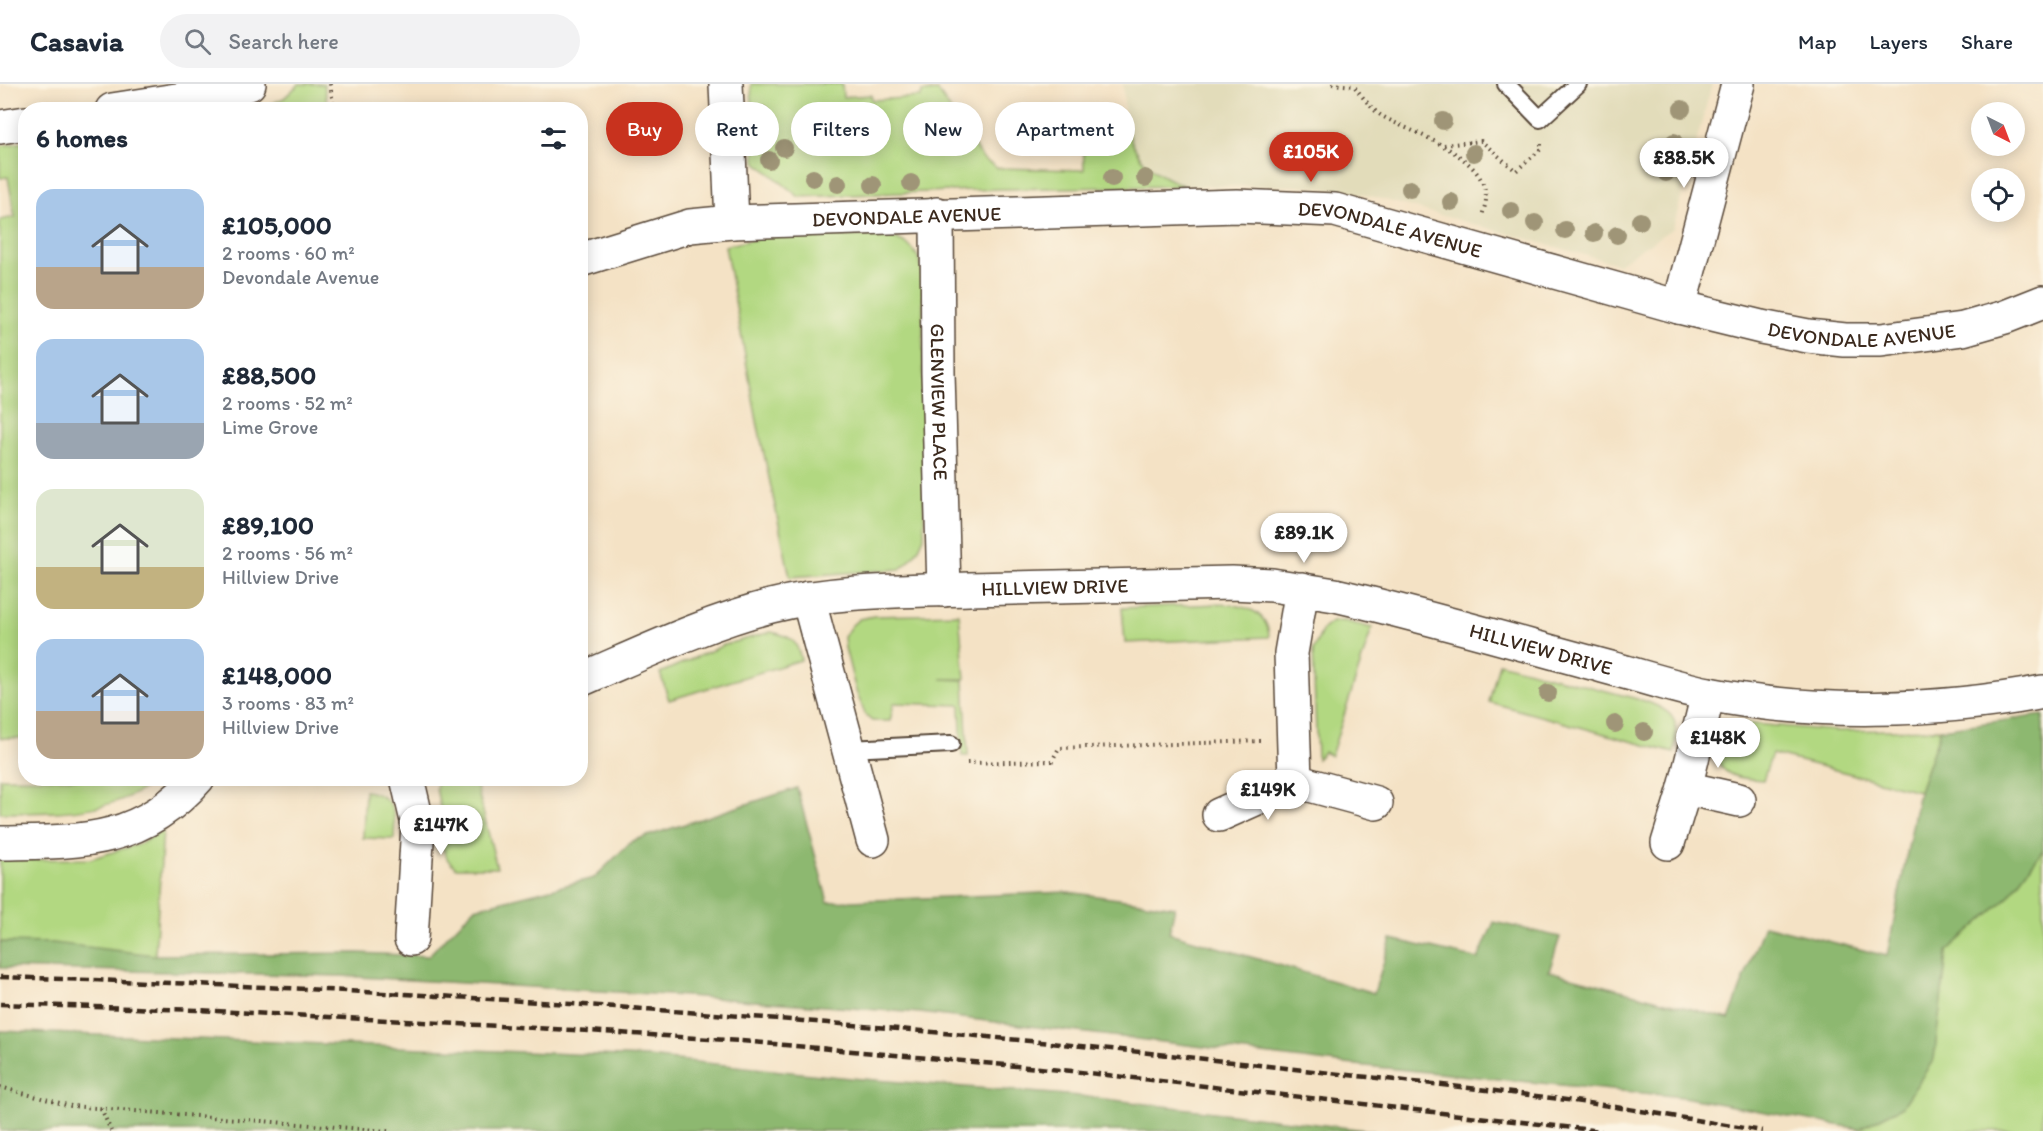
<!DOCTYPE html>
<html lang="en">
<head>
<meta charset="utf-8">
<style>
  body { margin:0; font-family:Itim,sans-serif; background:#f2f2f3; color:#1f2937; height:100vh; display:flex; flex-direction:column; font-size:22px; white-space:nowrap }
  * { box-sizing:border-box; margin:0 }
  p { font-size:20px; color:#747a83 }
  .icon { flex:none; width:33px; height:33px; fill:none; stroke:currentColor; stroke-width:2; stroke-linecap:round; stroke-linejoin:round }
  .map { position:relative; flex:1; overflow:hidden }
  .side { position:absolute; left:18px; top:18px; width:570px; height:684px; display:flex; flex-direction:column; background:#fff; border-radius:24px; box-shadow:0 3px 15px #0003 }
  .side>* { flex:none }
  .guide { position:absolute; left:606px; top:18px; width:570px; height:54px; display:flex; gap:12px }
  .needle { width:39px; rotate:138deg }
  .buttons { position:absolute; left:1971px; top:18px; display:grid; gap:12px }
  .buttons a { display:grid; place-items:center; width:54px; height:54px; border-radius:50%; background:#fff; box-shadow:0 3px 15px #0003; font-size:30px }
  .price { position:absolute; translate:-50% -51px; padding:0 14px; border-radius:21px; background:#fff; color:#222; font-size:20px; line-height:39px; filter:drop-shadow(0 2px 3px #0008) }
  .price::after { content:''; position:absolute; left:50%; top:36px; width:18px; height:14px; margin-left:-9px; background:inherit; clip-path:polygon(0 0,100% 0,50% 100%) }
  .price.on { background:#c8321e; color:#fff }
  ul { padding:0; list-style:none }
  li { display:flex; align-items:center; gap:18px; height:150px; padding:0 18px }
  li span { display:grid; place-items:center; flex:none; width:168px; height:120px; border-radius:18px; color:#555 }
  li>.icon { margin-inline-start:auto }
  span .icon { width:72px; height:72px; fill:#fffc; stroke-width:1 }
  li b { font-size:26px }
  h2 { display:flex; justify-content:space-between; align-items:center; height:72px; padding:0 18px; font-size:26px }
  .tag { padding:0 21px; border-radius:27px; background:#fff; box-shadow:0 3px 15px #0003; font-size:21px; line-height:54px }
  .tag.on { background:#c8321e; color:#fff }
  header { display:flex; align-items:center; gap:36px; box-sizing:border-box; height:84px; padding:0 30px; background:#fff; border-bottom:2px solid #e0e1e3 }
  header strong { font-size:28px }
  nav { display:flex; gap:33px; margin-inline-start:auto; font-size:21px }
  .search { width:420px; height:54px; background:#f2f2f3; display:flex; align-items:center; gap:15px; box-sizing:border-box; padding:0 21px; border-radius:33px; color:#747a83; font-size:22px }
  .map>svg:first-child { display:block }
  .built { fill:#e2dcba }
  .green { fill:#b2d881; stroke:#768150; stroke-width:1.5 }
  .forest { fill:#8db86f; stroke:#647146; stroke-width:1.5 }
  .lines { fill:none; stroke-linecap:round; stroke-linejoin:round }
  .service-casing { stroke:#574637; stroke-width:20 }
  .minor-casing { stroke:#574637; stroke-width:36 }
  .tertiary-casing { stroke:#574637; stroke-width:36 }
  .path { stroke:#574637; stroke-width:4; stroke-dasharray:1.5 4.5; stroke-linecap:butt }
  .service { stroke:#fff; stroke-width:16 }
  .minor { stroke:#fff; stroke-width:33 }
  .tertiary { stroke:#fff; stroke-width:33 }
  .rail { stroke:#3b2a1e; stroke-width:4.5; stroke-dasharray:9 4.5; stroke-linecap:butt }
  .tree { fill:#9f9577 }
  .labels { text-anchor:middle; stroke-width:4.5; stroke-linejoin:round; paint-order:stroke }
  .street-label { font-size:20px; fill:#3b2a1e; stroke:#fcf5e5 }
</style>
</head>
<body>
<header>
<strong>Casavia</strong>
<div class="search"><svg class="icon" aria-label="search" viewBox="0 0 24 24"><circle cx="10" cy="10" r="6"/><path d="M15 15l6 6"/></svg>Search here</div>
<nav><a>Map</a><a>Layers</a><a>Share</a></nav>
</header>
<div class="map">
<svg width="2043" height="1047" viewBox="0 0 2043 1047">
  <rect width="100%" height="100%" fill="#fcf5e5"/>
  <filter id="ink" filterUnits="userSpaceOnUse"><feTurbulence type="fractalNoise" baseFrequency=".0167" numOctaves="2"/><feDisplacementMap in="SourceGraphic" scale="12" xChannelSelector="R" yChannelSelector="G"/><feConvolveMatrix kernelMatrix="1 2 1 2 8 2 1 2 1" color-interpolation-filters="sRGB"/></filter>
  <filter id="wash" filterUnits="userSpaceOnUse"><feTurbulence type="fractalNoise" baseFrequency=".008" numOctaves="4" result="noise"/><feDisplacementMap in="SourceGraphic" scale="24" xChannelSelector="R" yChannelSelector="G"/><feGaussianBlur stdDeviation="1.35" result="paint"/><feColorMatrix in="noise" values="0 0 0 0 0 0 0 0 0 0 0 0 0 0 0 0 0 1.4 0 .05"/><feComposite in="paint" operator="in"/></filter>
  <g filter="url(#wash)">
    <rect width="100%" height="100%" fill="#f4e2c5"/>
    <path class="built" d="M1123,0h589l-39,144 -55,36 -247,-68 -63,-10h-124l-21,-9 -18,-13 -10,-13 -6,-15 -4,-17z"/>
    <path class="green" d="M299,0h25l4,25h-67l23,-11z
      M751,0h91l1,13 28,-2 1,5 49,-3 1,-5 16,-1 44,67 15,10 87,2 -1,-39 42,-12c8,39 23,52 59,67l-184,3 -201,8 -44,-36z
      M25,58l1,596h-26v-518l15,-3 -7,-40 -8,1v-32z
      M773,151l116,1c21,6 31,17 34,39l1,262c-5,14 -12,23 -24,32l-110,8 -33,-156 -32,-175z
      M1220,520c23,1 48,6 49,33l-144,6 -3,-35z
      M959,530l6,65h-24l23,1 4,76h-6l-2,-51 -66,-2 -4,18h-18l-6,-5 -10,-25 -11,-43 -1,-11 7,-11 8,-7 15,-3z
      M1344,537l28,7 -41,128 -7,-4 -7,7 -4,-109 10,-21 9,-7z
      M771,548c20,4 26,8 30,28l-132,40 -9,-27 64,-28z
      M1499,579l146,38c32,12 34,19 29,52l-185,-51z
      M1742,639l94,8 105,-2 -22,62 -147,-37 -9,26c-10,-1 -24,-1 -33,-6 -25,-14 -8,-42 12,-51z
      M0,694l158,1c-48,37 -101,33 -158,34z
      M439,694l36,1 22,89h-41l-8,-8 -5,-11 1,-23 -8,-38z
      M365,707c30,4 31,23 29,48l-31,-1z
      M163,746l-8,125 -155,-3v-92l90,-1 52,-16z
      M2043,766v281h-173l-11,-2 44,-23 40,-118 4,-37 60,-53z"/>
    <path class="forest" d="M2043,631v135l-36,48 -60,53 -13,108 -31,47 -44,23 -176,-32 -338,-33 -425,-51 -234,-17 -345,-20 -341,-8v-26l53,1 102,12 202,-2 71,3 47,-48 119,-30 38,-37 165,-53 31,114 240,-10 107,15 -6,26 205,60 17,-54 87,20 16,-37 66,15 -11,34 180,48 35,-94 123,31 32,-165 22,-62z
      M0,947l647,26 203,21 230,18 294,35h-1374z"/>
  </g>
  <g filter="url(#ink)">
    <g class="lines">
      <defs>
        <path id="service" d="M1506,0l34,35 38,-35
          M849,665l102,-5"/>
        <g id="minor">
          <path d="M726,0l6,138"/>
          <path id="s1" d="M937,130l1,159 6,217"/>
          <path id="s2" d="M580,176l110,-34 42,-4 505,-16 98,4 344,97 82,20 47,9 37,4h36l82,-11 42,-12 38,-15"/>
          <path d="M1679,223l59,-223"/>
          <path d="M1302,505l-11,64 4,128 81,22"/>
          <path d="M808,514l65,242"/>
          <path id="s3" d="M580,596c63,-27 125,-57 191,-74 64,-16 132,-15 198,-17 88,-2 175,-4 263,-6l40,2 63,10c90,21 179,47 268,71 35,9 70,21 105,28 105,21 230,18 335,-2"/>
          <path d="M407,694l11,47 -7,114"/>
          <path d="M1685,704l54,12"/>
          <path d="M1219,731l76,-34"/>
          <path d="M0,759c80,-1 141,1 198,-65"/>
          <path d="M1668,759l17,-55 23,-94"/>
        </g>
        <path id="tertiary" d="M112,26l90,-14 47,-12
          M0,43l26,-4"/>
      </defs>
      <use href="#service" class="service-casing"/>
      <use href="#minor" class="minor-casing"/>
      <use href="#tertiary" class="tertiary-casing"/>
      <path class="path" d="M330,0l4,26
        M1332,0l22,2c8,10 18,24 28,30 31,18 104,38 104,83 0,5 -3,12 -4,18
        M1444,61l37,-4 35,30 25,-22v-5
        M967,679l85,-2 7,-13 201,-7
        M0,1003l71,19 317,25
        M101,1024l10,23"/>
      <use href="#service" class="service"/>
      <use href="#minor" class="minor"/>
      <use href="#tertiary" class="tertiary"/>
      <path class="rail" d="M0,893c430,13 859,42 1286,91 103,12 207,21 309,36 56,8 112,18 167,27
        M0,920l197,6 376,20 168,11 331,30 529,60"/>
    </g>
    <g class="tree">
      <circle cx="1682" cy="25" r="9"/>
      <circle cx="761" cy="30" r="9"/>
      <circle cx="1443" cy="37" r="9"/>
      <circle cx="1674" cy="58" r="9"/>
      <circle cx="784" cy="64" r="9"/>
      <circle cx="1474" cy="69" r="9"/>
      <circle cx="769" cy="76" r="9"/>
      <circle cx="1666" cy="89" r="9"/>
      <circle cx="813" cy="94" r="9"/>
      <circle cx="1112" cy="94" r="9"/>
      <circle cx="1145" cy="94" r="9"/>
      <circle cx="911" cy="99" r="9"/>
      <circle cx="838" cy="100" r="9"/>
      <circle cx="873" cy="101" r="9"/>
      <circle cx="1410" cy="105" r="9"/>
      <circle cx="1451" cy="118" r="9"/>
      <circle cx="1511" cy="127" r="9"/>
      <circle cx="1640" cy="137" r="9"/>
      <circle cx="1535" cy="139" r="9"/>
      <circle cx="1565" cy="146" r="9"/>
      <circle cx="1594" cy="149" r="9"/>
      <circle cx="1617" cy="151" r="9"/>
      <circle cx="1548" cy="609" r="9"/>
      <circle cx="1615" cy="640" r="9"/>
      <circle cx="1644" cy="648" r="9"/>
    </g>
  </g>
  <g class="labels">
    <g class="street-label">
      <text dy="7" stroke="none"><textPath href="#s2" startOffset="332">DEVONDALE AVENUE</textPath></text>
      <text dy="7" stroke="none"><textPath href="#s2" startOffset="818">DEVONDALE AVENUE</textPath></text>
      <text dy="7" stroke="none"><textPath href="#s2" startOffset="1304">DEVONDALE AVENUE</textPath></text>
      <text dy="7" stroke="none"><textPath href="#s1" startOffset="188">GLENVIEW PLACE</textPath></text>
      <text dy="7" stroke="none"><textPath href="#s3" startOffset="490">HILLVIEW DRIVE</textPath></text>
      <text dy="7" stroke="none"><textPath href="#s3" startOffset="984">HILLVIEW DRIVE</textPath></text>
    </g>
  </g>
</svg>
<div class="buttons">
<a><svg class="needle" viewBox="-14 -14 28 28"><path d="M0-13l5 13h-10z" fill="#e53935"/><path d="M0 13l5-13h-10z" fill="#747a83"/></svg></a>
<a><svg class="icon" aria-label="locate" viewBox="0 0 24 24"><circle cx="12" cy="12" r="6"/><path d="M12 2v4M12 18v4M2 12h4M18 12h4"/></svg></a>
</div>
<b class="price on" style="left:1311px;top:99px">£105K</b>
<b class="price" style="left:1684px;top:105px">£88.5K</b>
<b class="price" style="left:1304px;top:480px">£89.1K</b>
<b class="price" style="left:1718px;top:685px">£148K</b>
<b class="price" style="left:1268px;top:737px">£149K</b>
<b class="price" style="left:441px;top:772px">£147K</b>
<div class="guide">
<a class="tag on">Buy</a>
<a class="tag">Rent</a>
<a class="tag">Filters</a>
<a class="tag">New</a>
<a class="tag">Apartment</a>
</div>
<section class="side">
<h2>6 homes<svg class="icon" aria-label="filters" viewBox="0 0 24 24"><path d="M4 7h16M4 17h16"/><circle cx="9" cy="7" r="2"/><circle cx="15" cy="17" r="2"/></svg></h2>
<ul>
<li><span style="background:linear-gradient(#a9c7e8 65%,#b9a48a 0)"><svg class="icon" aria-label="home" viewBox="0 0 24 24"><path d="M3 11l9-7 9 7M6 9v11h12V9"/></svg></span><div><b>£105,000</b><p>2 rooms · 60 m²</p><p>Devondale Avenue</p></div></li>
<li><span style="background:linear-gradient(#a9c7e8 70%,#9aa5b1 0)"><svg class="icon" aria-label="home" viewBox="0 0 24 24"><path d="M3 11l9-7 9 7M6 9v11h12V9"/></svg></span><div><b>£88,500</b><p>2 rooms · 52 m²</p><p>Lime Grove</p></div></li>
<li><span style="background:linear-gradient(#dfe7d0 65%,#c2b280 0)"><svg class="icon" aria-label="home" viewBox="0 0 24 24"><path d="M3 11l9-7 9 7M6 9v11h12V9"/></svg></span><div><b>£89,100</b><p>2 rooms · 56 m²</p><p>Hillview Drive</p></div></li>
<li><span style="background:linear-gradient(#a9c7e8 60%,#b9a48a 0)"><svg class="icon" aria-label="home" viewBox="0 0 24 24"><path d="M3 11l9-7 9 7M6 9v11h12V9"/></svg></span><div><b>£148,000</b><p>3 rooms · 83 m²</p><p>Hillview Drive</p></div></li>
</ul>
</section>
</div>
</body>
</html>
